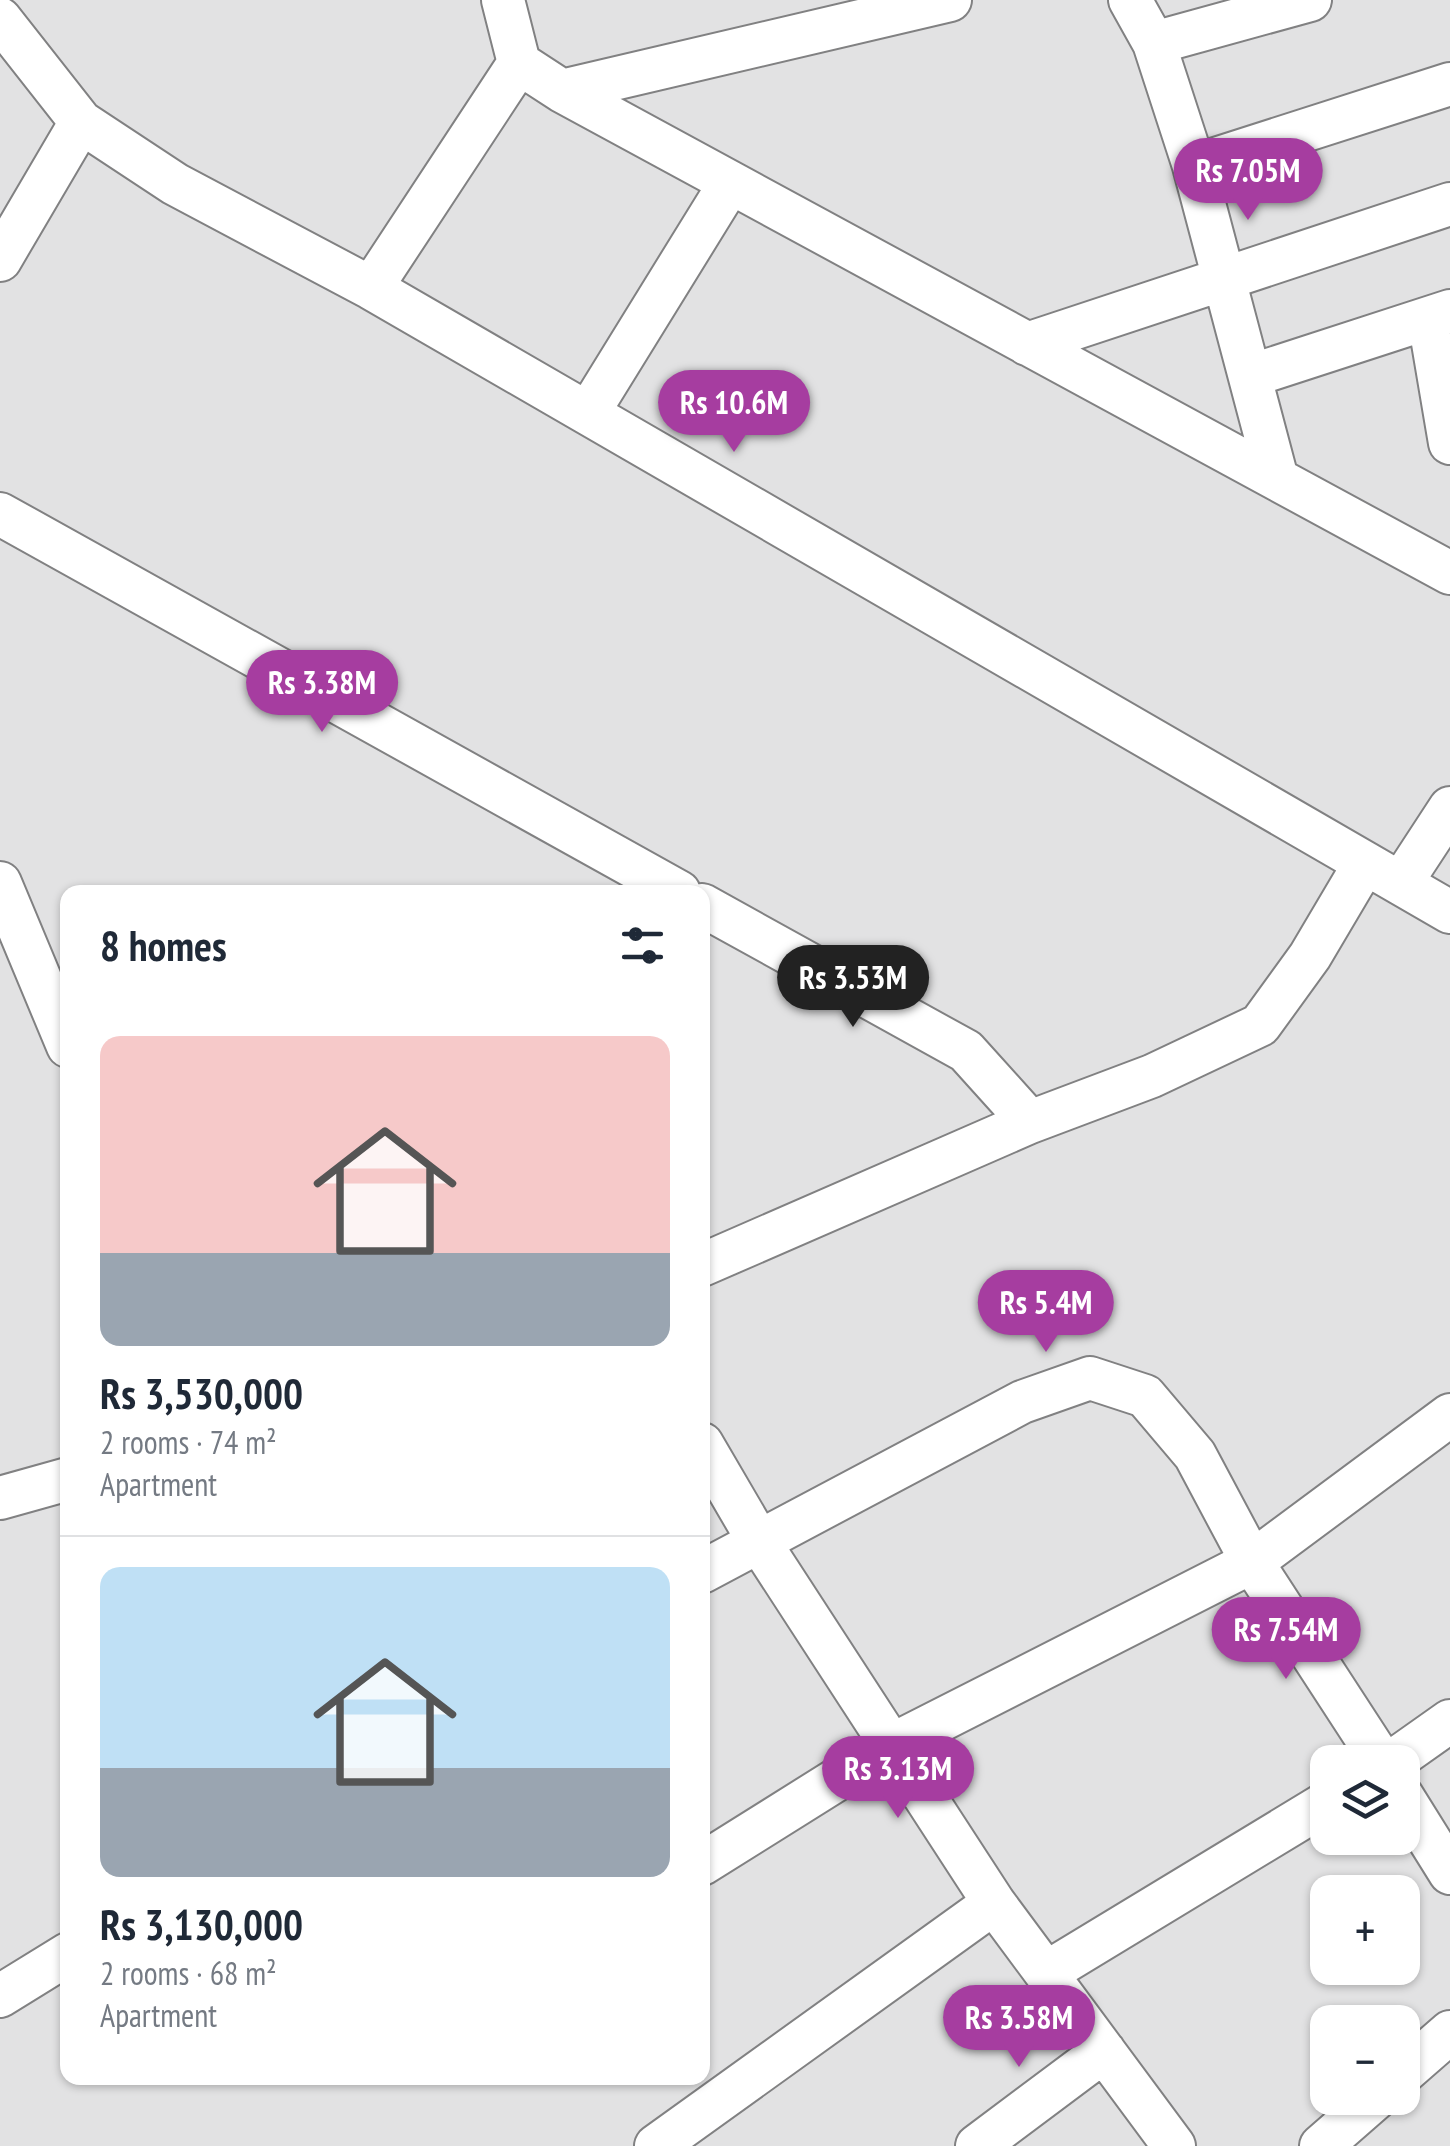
<!DOCTYPE html>
<html lang="en">
<head>
<meta charset="utf-8">
<style>
  body { margin:0; font-family:"PT Sans Narrow",sans-serif; background:#f6f6f7; color:#1f2937; height:100vh; display:flex; flex-direction:column; font-size:38px; white-space:nowrap }
  * { box-sizing:border-box; margin:0 }
  p { font-size:32px; color:#747a83 }
  .icon { flex:none; width:55px; height:55px; fill:none; stroke:currentColor; stroke-width:2; stroke-linecap:round; stroke-linejoin:round }
  .map { position:relative; flex:1; overflow:hidden }
  .details { position:absolute; left:60px; top:885px; width:650px; height:1200px; display:flex; flex-direction:column; background:#fff; border-radius:20px; box-shadow:0 2px 8px #0004 }
  .details>* { flex:none }
  .buttons { position:absolute; left:1310px; top:1745px; display:grid; gap:20px }
  .buttons a { display:grid; place-items:center; width:110px; height:110px; border-radius:20px; background:#fff; box-shadow:0 2px 8px #0004; font-size:50px }
  .price { position:absolute; translate:-50% -85px; padding:0 22px; border-radius:35px; background:#a63da0; color:#fff; font-size:32px; line-height:65px; filter:drop-shadow(0 2px 5px #0008) }
  .price::after { content:''; position:absolute; left:50%; top:60px; width:30px; height:22px; margin-left:-15px; background:inherit; clip-path:polygon(0 0,100% 0,50% 100%) }
  .price.active { background:#222; color:#fff }
  ul { padding:0; list-style:none }
  li { display:grid; align-content:center; gap:20px; height:530px; padding:0 40px }
  li+li { border-top:2px solid #e0e1e3 }
  li span { display:grid; place-items:center; height:310px; border-radius:20px; color:#555 }
  li>.icon { margin-inline-start:auto }
  span .icon { width:180px; height:180px; fill:#fffc; stroke-width:1 }
  li b { font-size:42px }
  h2 { display:flex; justify-content:space-between; align-items:center; height:120px; padding:0 40px; font-size:42px }
  .map>svg:first-child { display:block }
  .lines { fill:none; stroke-linecap:round; stroke-linejoin:round }
  .street-casing { stroke:#818182; stroke-width:46 }
  .street { stroke:#fff; stroke-width:42 }
</style>
</head>
<body>
<div class="map">
<svg width="1450" height="2146" viewBox="0 0 1450 2146">
  <rect width="100%" height="100%" fill="#e2e2e3"/>
  <g class="lines">
    <defs>
      <path id="street" d="M503,0l16,63 43,28 888,482
        M1130,0l24,43 40,123 83,313
        M0,19l81,103 94,62 196,104 1079,624
        M1154,43l156,-43
        M562,91l388,-91
        M1194,166l256,-82
        M0,260l81,-138
        M371,288l148,-225
        M1429,319l21,124
        M1027,344l423,-140
        M1250,376l200,-65
        M588,413l142,-230
        M0,514l679,378
        M0,883l68,163
        M1401,883l49,-75
        M702,905l264,146 64,71
        M702,1265l328,-143 122,-46 108,-51 50,-69 55,-93
        M702,1444l56,96 236,363 180,243
        M0,1498l68,-19
        M702,1572l320,-170 68,-24 55,18 50,59 57,107 130,200
        M1392,1762l58,-41
        M1402,1796l48,77
        M702,1864l190,-119 360,-183 198,-147
        M1046,1973l282,-171
        M0,1996l68,-42
        M1402,2074l48,-42
        M656,2146l338,-243
        M977,2146l127,-95
        M1321,2146l55,-48"/>
    </defs>
    <use href="#street" class="street-casing"/>
    <use href="#street" class="street"/>
  </g>
</svg>
<div class="buttons">
<a><svg class="icon" aria-label="layers" viewBox="0 0 24 24"><path d="M12 4l9 5-9 5-9-5zM3 14l9 5 9-5"/></svg></a>
<a>+</a>
<a>−</a>
</div>
<b class="price" style="left:1248px;top:223px">Rs 7.05M</b>
<b class="price" style="left:734px;top:455px">Rs 10.6M</b>
<b class="price" style="left:322px;top:735px">Rs 3.38M</b>
<b class="price active" style="left:853px;top:1030px">Rs 3.53M</b>
<b class="price" style="left:1046px;top:1355px">Rs 5.4M</b>
<b class="price" style="left:1286px;top:1682px">Rs 7.54M</b>
<b class="price" style="left:898px;top:1821px">Rs 3.13M</b>
<b class="price" style="left:1019px;top:2070px">Rs 3.58M</b>
<section class="details">
<h2>8 homes<svg class="icon" aria-label="filters" viewBox="0 0 24 24"><path d="M4 7h16M4 17h16"/><circle cx="9" cy="7" r="2"/><circle cx="15" cy="17" r="2"/></svg></h2>
<ul>
<li><span style="background:linear-gradient(#f6c9c9 70%,#9aa5b1 0)"><svg class="icon" aria-label="home" viewBox="0 0 24 24"><path d="M3 11l9-7 9 7M6 9v11h12V9"/></svg></span><div><b>Rs 3,530,000</b><p>2 rooms · 74 m²</p><p>Apartment</p></div></li>
<li><span style="background:linear-gradient(#bfe0f5 65%,#9aa5b1 0)"><svg class="icon" aria-label="home" viewBox="0 0 24 24"><path d="M3 11l9-7 9 7M6 9v11h12V9"/></svg></span><div><b>Rs 3,130,000</b><p>2 rooms · 68 m²</p><p>Apartment</p></div></li>
</ul>
</section>
</div>
</body>
</html>
